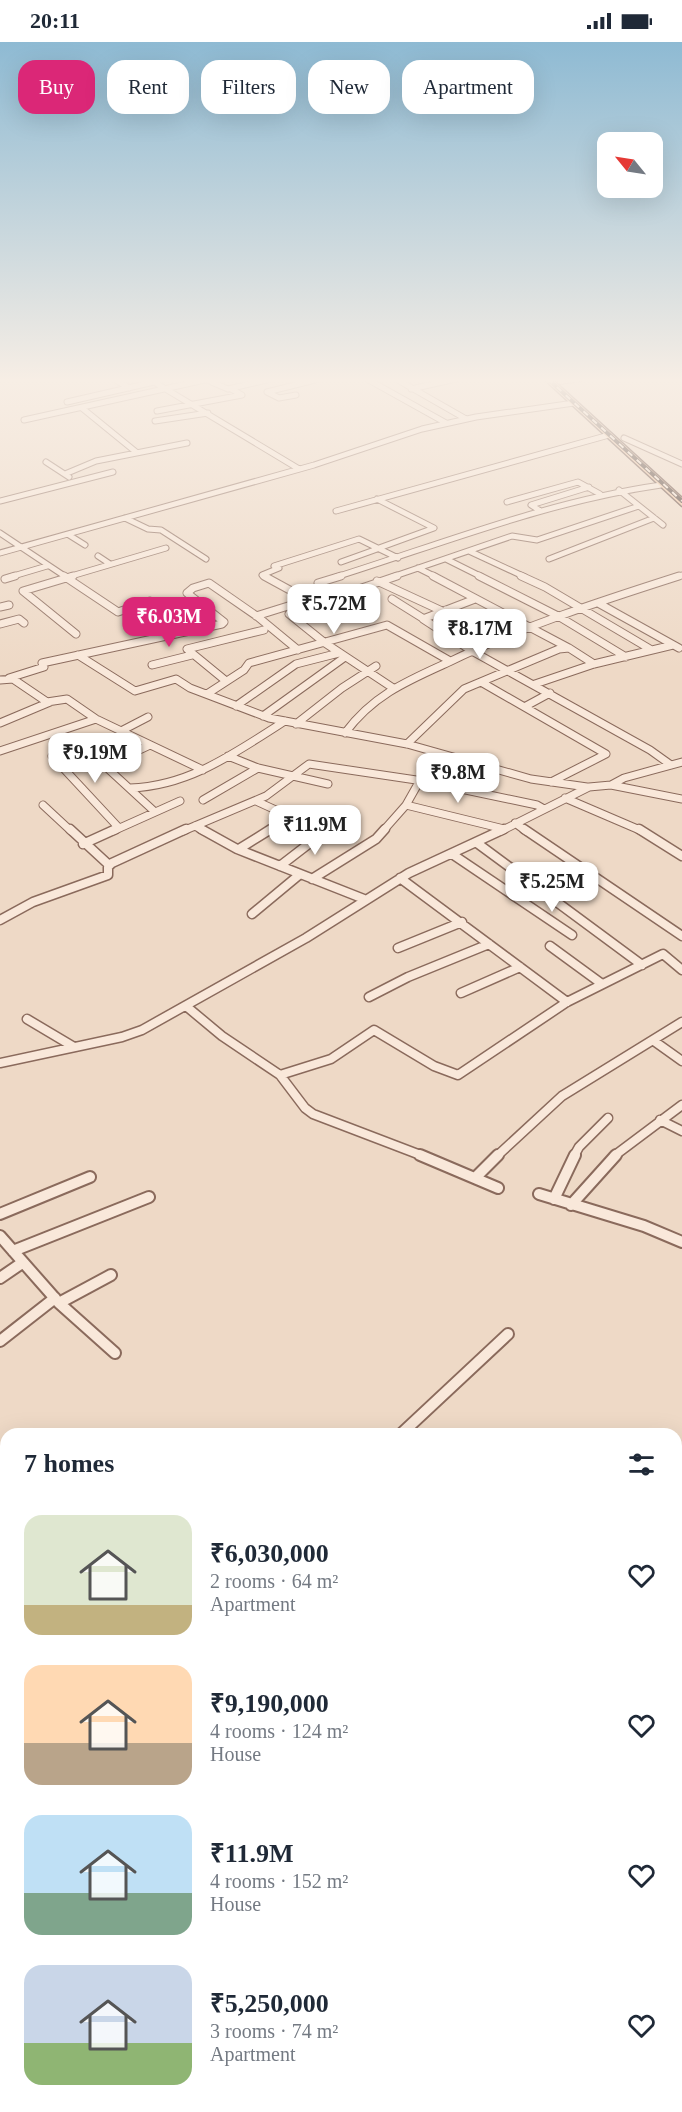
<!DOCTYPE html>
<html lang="en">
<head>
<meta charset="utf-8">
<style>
  body { margin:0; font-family:Georgia,serif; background:#f6f6f7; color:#1f2937; height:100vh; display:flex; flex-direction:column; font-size:22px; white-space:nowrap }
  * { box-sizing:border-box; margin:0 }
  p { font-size:20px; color:#747a83 }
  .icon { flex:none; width:33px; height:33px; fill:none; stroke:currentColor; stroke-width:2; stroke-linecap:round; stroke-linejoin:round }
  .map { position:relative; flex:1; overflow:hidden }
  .panel { position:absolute; left:0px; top:1386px; width:682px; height:684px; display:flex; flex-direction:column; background:#fff; border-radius:18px 18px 0 0; box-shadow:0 6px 24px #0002 }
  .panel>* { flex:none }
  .hud { position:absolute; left:18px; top:18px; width:646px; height:54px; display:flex; gap:12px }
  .needle { width:39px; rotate:300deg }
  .buttons { position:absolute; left:597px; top:90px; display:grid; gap:12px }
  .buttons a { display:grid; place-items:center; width:66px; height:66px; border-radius:12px; background:#fff; box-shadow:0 6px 24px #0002; font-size:30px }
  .price { position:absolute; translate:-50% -51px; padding:0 14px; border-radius:12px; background:#fff; color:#222; font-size:20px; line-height:39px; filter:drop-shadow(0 2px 3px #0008) }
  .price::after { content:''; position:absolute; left:50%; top:36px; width:18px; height:14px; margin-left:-9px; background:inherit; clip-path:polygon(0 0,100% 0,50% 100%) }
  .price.selected { background:#db2777; color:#fff }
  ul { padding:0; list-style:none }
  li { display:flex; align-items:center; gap:18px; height:150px; padding:0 24px }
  li span { display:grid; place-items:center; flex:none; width:168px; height:120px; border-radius:18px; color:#555 }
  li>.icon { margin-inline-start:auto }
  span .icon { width:72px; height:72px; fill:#fffc; stroke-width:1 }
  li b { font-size:26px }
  h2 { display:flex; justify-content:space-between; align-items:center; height:72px; padding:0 24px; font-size:26px }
  .pill { padding:0 21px; border-radius:18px; background:#fff; box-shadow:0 6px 24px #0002; font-size:21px; line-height:54px }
  .pill.selected { background:#db2777; color:#fff }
  .status { display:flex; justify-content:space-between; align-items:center; height:42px; padding:0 30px; background:#fff; direction:ltr }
  .status svg { height:16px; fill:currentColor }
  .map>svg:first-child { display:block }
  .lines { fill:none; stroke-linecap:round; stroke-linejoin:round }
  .street-far4-casing { stroke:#8a6a5c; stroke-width:7 }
  .street-far3-casing { stroke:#8a6a5c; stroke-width:9 }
  .street-far2-casing { stroke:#8a6a5c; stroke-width:11 }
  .street-far1-casing { stroke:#8a6a5c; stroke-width:14 }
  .street-casing { stroke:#8a6a5c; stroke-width:16 }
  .secondary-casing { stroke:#6c4b3f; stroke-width:2 }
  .primary-casing { stroke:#583930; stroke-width:3 }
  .street-far4 { stroke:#f9e8da; stroke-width:5 }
  .street-far3 { stroke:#f9e8da; stroke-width:7 }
  .street-far2 { stroke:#f9e8da; stroke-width:8 }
  .street-far1 { stroke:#f9e8da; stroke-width:10 }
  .street { stroke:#f9e8da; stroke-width:14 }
  .secondary { fill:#f9e8da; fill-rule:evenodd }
  .primary { fill:#f1c49f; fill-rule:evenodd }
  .rail-casing { stroke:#3a261f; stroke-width:4 }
  .rail { stroke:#f6e5d6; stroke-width:2; stroke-dasharray:6; stroke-linecap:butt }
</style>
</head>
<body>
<div class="status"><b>20:11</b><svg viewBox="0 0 49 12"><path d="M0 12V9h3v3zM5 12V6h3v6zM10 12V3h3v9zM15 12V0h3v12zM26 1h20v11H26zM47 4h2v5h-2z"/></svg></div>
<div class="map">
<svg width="682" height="2070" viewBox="0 0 682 2070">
  <rect width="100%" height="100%" fill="#eed9c6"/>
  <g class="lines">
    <defs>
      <path id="street-far4" d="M114,337l15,9
        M165,337l-11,3 145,87
        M367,337l79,44
        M396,337l70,40
        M207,338l21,9 43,-10
        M411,347l45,-10
        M267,350l52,-13
        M267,350l12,6 17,-3
        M67,360l87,-20
        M82,366l54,44
        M157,369l85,-16 -11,-6
        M24,378l185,-41
        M155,379l53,-8
        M624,396l58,26
        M46,420l23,15
        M65,432l31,-13 91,-18
        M619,448l44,35
        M377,457l57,29 -55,20
        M0,459l113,-29
        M507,460l71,-20 22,12
        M539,468l-8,-5 58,-18
        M336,469l273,-76
        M125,476l23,11 13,1 45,29
        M0,491l66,44
        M69,493l16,10
        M469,509l56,26
        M0,511l314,-88 108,-36 54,-12 98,-14
        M98,514l12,8
        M446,517l36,18
        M549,517l105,-41
        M341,520l39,-14
        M418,526l18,9
        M10,535l37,-11
        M68,535l98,-29
        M266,535l-4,-2 17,-7 -5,-2 85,-27 39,19
        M336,535c108,-34 213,-76 325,-92
        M392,535l120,-41 25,4 102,-34
        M675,535l7,-2"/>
      <path id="street-far3" d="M64,534l54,36 32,-11
        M73,534l-50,15 53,43
        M264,534l44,24
        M433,534l136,72 25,16
        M479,534l79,40 68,41
        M521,534l24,11 105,62
        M5,537l10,-3
        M377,539l65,30
        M318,541l23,-7
        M344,552l53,-18
        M392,557l32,20
        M475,557l-52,20 49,32 178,99 21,15
        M598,561l81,45
        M0,565l9,-2
        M446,568l54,27
        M289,572l36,29 68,45
        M256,574l77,-24
        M0,582l19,-5 5,4
        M78,613l57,36 41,-12 14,9 79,30 138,26 124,35 56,8
        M152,623l40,-10
        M9,636l35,-11 -2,-4 180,-39 2,-2 -37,-29 6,-5 16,-5 49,34 40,33
        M0,638l13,-1 34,23 20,-3 29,20 107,51
        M226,639l-39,-32 77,-19
        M481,640l125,72 -55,28
        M535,642l59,-20 79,-19
        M207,652l37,-24 5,-7 138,-38 63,36
        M236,664l60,-42 43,-11
        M526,664l24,-13
        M263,674l82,-59
        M0,681l50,-21
        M296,682l46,-36 34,-22
        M121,689l27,-14
        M345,691c28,-38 62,-52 104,-71 74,-36 152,-61 230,-86
        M407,702l57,-55 95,-40 10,-1
        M77,704l28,20 50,46
        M0,709l96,-32
        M52,714l67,72
        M228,714l30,12 70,16
        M105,724l45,-21
        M611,743l13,-7 58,-16
        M130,746c60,-2 106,-36 155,-67
        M565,756l77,33
        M203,758l55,-32
        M256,759l35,16 11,-1 31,9 -7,6
        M43,763l28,26
        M406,763l98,24
        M515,781l11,8
        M195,784l9,5
        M113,789l67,-30
        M183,789l83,-35 43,-32 114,17 114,24 7,4
        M269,789l22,-14
        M383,789l23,-26 13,-23
        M501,789l88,-44 22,-2 71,14"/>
      <path id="street-far2" d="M70,787l39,36
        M201,787l36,20 127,50
        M524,787l158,107
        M639,787l43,27
        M477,801l165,122
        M83,802l33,-15
        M239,807l32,-20
        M452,812l120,81
        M280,824l48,-37
        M400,836l167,124
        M312,837l64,-40 9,-10
        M252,872l47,-39
        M0,878l33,-18 75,-27v-8l4,-4 74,-34
        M550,904l52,38
        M398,906l64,-26
        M461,951l59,-26
        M369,955l39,-20 81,-33
        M186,964l36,30 58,39 25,33 8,6 110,42
        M27,977l47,28
        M654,999l28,20
        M0,1021l122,-26 20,-7 164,-92 103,-65 95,-44
        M280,1033l51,-16 43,-29 60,36 24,9 109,-73 96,-48 19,16
        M660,1078l22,11
        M497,1114l65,-60 120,-74
        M574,1114l5,-9 29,-29
        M614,1114l68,-51"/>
      <path id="street-far1" d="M420,1113l78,33
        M475,1136l23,-23
        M539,1152l105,32 38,16
        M554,1157l21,-44
        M571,1163l45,-50
        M0,1172l90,-37
        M0,1194l59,67 56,50
        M13,1209l136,-54
        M0,1236l22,-15
        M59,1261l52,-28
        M0,1299l55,-43
        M401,1392l107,-100"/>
      <path id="street" d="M0,1696l6,-4
        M676,1831l6,-7
        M373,2064l2,6
        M502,2070l4,-6"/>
      <path id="secondary" d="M566,337h28l-34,5 -3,-2z
        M0,1428h6v16l-6,-2z
        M0,1444h6v16h-6z
        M676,1501l6,1v16l-6,-1z
        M676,1521l6,1v16l-6,-1z"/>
      <path id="primary" d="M544,337h8l130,119v8z"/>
    </defs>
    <use href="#street-far4" class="street-far4-casing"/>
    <use href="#street-far3" class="street-far3-casing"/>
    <use href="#street-far2" class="street-far2-casing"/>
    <use href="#street-far1" class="street-far1-casing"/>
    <use href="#street" class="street-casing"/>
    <use href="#secondary" class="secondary-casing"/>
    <use href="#primary" class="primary-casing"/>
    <use href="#street-far4" class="street-far4"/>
    <use href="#street-far3" class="street-far3"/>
    <use href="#street-far2" class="street-far2"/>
    <use href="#street-far1" class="street-far1"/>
    <use href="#street" class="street"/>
    <use href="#secondary" class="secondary"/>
    <use href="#primary" class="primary"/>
    <defs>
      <path id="rail" d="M548,337l134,122"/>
    </defs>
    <use href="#rail" class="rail-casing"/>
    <use href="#rail" class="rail"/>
  </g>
  <linearGradient id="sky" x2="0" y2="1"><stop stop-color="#8ebad3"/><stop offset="0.54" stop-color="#f7eee5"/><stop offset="1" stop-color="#f7eee5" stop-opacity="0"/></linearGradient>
  <rect width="682" height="627" fill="url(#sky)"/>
</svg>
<div class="buttons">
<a><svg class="needle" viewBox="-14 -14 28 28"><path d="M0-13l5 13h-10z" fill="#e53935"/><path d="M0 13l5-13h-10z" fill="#747a83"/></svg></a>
</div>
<b class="price" style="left:334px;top:593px">₹5.72M</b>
<b class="price selected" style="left:169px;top:606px">₹6.03M</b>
<b class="price" style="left:480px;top:618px">₹8.17M</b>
<b class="price" style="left:95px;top:742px">₹9.19M</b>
<b class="price" style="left:458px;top:762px">₹9.8M</b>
<b class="price" style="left:315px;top:814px">₹11.9M</b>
<b class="price" style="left:552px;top:871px">₹5.25M</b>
<div class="hud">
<a class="pill selected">Buy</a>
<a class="pill">Rent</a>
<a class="pill">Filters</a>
<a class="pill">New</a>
<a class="pill">Apartment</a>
</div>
<section class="panel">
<h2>7 homes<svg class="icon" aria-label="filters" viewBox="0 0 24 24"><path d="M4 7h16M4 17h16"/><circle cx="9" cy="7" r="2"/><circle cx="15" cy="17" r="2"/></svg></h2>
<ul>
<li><span style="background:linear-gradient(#dfe7d0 75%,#c2b280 0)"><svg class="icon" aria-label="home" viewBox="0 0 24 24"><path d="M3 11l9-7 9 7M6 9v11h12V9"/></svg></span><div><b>₹6,030,000</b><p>2 rooms · 64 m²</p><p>Apartment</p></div><svg class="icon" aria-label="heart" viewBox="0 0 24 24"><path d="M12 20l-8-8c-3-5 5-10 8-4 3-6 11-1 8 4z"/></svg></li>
<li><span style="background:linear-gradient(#ffd9b3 65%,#b9a48a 0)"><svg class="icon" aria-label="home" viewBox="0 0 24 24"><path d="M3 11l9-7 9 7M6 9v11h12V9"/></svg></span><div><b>₹9,190,000</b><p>4 rooms · 124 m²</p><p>House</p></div><svg class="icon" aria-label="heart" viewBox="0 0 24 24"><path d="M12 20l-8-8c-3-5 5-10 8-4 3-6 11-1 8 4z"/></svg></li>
<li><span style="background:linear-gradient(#bfe0f5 65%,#7fa58c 0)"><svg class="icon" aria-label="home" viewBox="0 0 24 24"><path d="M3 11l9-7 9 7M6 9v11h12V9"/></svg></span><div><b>₹11.9M</b><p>4 rooms · 152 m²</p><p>House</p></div><svg class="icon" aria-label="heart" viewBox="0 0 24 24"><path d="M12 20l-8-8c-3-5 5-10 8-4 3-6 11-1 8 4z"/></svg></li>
<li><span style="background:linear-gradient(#c9d6e8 65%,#8fb573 0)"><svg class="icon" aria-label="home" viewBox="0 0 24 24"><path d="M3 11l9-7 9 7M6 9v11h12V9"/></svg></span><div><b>₹5,250,000</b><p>3 rooms · 74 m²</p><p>Apartment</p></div><svg class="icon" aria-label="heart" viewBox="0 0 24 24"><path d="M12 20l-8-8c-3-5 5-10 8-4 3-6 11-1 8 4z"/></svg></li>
</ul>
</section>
</div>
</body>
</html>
